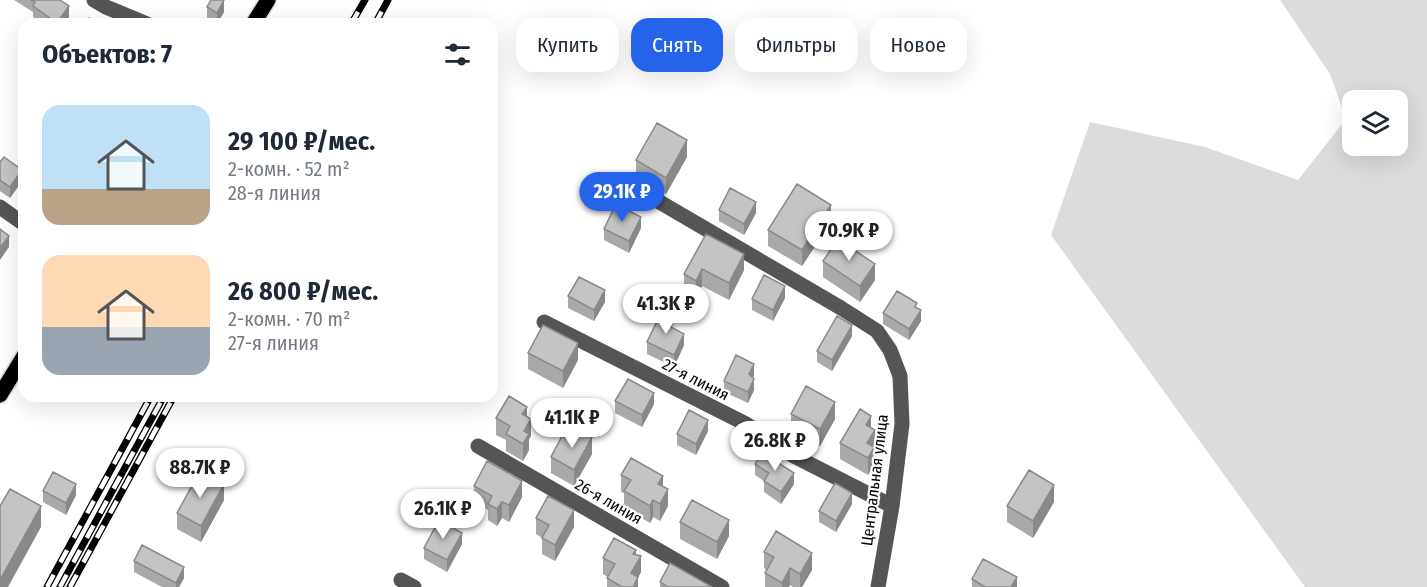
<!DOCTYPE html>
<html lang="ru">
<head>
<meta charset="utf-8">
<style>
  body { margin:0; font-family:"Fira Sans Condensed",sans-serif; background:#f2f2f3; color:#1f2937; height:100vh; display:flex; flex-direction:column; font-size:22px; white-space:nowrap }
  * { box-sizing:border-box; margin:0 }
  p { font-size:20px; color:#747a83 }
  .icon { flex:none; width:33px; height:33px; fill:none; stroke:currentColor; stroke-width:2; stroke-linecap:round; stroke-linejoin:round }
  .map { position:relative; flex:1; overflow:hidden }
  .sheet { position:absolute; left:18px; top:18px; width:480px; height:384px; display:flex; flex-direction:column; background:#fff; border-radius:18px; box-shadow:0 6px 24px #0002 }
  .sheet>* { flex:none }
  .guide { position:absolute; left:516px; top:18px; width:570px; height:54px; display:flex; gap:12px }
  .controls { position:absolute; left:1342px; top:90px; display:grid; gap:12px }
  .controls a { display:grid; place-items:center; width:66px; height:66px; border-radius:12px; background:#fff; box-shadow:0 6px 24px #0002; font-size:30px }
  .price { position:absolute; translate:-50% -51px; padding:0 14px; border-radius:21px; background:#fff; color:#222; font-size:20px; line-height:39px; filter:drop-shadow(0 2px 3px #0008) }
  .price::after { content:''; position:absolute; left:50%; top:36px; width:18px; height:14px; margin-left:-9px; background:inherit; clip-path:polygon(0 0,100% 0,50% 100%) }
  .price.on { background:#2563eb; color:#fff }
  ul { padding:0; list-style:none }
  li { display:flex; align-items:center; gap:18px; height:150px; padding:0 24px }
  li span { display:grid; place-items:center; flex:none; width:168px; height:120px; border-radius:18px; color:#555 }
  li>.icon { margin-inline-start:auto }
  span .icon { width:72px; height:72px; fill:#fffc; stroke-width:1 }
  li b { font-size:26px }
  h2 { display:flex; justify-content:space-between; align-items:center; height:72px; padding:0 24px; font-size:26px }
  .pill { padding:0 21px; border-radius:18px; background:#fff; box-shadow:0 6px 24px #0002; font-size:21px; line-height:54px }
  .pill.on { background:#2563eb; color:#fff }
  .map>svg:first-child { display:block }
  .green { fill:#dcdcdc; fill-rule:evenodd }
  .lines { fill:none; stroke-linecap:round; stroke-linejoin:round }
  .major-casing { stroke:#dbdbdb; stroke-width:18 }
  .minor { stroke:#555; stroke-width:15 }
  .major { stroke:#000; stroke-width:15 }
  .rail-casing { stroke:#000; stroke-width:7 }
  .rail { stroke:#fff; stroke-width:4.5; stroke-dasharray:14; stroke-linecap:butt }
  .wall { fill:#a9a9a9 }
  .shaded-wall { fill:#898989 }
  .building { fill:#c4c4c4; stroke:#898989; stroke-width:1.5 }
  .labels { text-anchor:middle; stroke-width:4.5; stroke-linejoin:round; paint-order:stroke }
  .street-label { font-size:16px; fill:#000; stroke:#fff }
</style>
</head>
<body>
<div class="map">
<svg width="1427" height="587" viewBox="0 0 1427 587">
  <rect width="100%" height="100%" fill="#fff"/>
  <path class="green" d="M1280,0h147v587h-122l-254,-352 39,-113 115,25 93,33 48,-61 -16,-45zM1353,100h45v46h-45z"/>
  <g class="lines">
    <defs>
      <path id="major" d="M253,24l15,-24
        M0,395l24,-39"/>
    </defs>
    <use href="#major" class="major-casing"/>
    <path class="minor" d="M94,0l12,7 41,17
      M627,183l214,125 36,23 13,19 10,26 2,48 -10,82 -14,81
      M0,207l24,17
      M544,322l202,102 48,32 98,50
      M478,446l244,141
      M401,580l13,7"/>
    <use href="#major" class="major"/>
    <defs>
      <path id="rail" d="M351,24l14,-24
        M375,24l13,-24
        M47,587l104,-191
        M60,587l104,-191
        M70,587l104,-191"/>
    </defs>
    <use href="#rail" class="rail-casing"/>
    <use href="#rail" class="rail"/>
  </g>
  <path class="wall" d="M14,0h46l9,17 -5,7h-21l-10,-7v-5z
    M207,7l17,5 -7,12 -10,-6z
    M687,157l-21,37 -30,-17v-17z
    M0,162l22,19 -12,17 -10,-7z
    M719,210l37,3 -12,22 -25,-14z
    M831,222l-29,44 -34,-20v-16z
    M641,228l-12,25 -25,-13v-11z
    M706,234l38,36 -15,30 -27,-14 -6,11 -12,-6v-17z
    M24,255v20l-4,-2v-12z
    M823,261l52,19 -15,22 -37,-25z
    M568,296l37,6 -11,19 -26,-13z
    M785,298l-12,23 -21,-11v-11z
    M883,313l38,8 -12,19 -26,-16z
    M852,336l-20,35 -15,-9v-11z
    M647,342l37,3 -10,22 -27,-13z
    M528,353l50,7 -15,28 -35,-19z
    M754,375l-1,3 1,12 -6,13 -24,-11v-11z
    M615,401l39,3 -12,23 -27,-14z
    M791,414l44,5 -15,27 -29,-16z
    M527,417l4,19 -2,3v11l-6,11 -17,-10v-11l-10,-5v-17z
    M871,428l4,18 -1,18 -6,11 -28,-16v-16z
    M708,431l-12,24 -19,-10v-11z
    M592,454l-18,32 -23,-13v-16z
    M755,464l39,20 -13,20 -17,-12v-11l-9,-6z
    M621,475l42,11 5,20 -8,15 -7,-4 -3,6 -26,-15v-15l-3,-1z
    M474,486l48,11 -13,25 -7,-4 -5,8 -9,-6v-10l-14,-8z
    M43,491l33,4 -10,20 -23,-13z
    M224,500l-23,42 -24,-13v-16z
    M1054,502l-21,36 -26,-16v-16z
    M852,504l-16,28 -17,-10v-11z
    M536,518l38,9 -19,34 -13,-7v-16l-6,-4z
    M680,522l49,14 -12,23 -37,-20z
    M462,544l-15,28 -23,-13v-11z
    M764,552l48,18 -10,17h-9l-3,-2 -1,2h-24v-14l1,-3 -2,-2z
    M636,555l5,17 -3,5v10h-31v-9l1,-1 -5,-3v-16z
    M134,561l50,17 -5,9h-17l-28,-15z
    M972,579l45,8h-45z
    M660,582l52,5h-52z"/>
  <path class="shaded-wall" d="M224,0v12l-7,12v-11z
    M69,6v11l-5,7h-7z
    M687,140v17l-21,37v-16z
    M22,170v11l-12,17v-11z
    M756,202v11l-12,22v-11z
    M831,205v17l-29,44v-16z
    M641,217v11l-12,25v-12z
    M9,236v11l-9,13v-12z
    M744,254v16l-15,30v-17z
    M875,264v16l-15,22v-16z
    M702,269v17l-6,11v-16z
    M785,286v12l-12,23v-11z
    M605,290v12l-11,19v-11z
    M921,310v11l-12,19v-11z
    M852,325v11l-20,35v-11z
    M684,334v11l-10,22v-12z
    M578,343v17l-15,28v-17z
    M754,364v11l-5,11v-12z
    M754,379v11l-6,13v-11z
    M654,393v11l-12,23v-12z
    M835,402v17l-15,27v-17z
    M527,407v16l-5,-9z
    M871,416v16l-5,-7z
    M531,419v17l-2,3v11l-6,11v-17l1,-13z
    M708,420v11l-12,24v-11z
    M875,430v16l-8,13v-16z
    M592,437v17l-18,32v-16z
    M874,447v17l-6,11v-17z
    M794,473v11l-13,20v-12z
    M663,476v17l-5,-9z
    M522,481v16l-13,25v-17z
    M76,484v11l-10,20v-12z
    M224,484v16l-23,42v-16z
    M1054,485v17l-21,36v-17z
    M668,489v17l-8,15v-17z
    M852,493v11l-16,28v-11z
    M653,500v17l-3,6v-17z
    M502,502v16l-5,8v-17z
    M41,506v21l-33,60h-8v-7z
    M574,510v17l-19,34v-16z
    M729,520v16l-12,23v-17z
    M462,533v11l-15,28v-12z
    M636,550v15l5,-9v16l-8,15 -2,-14 2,-19z
    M812,553v17l-10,17h-2v-13z
    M184,567v11l-5,9h-3v-4z
    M790,568v17l-1,2h-7v-4z
    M638,577v10h-5z
    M1017,577v10h-6z"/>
  <path class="building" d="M31,0h29l9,6 -12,17 -24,-17 2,-4z
    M211,0h13l-7,13 -10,-6z
    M89,18l10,6h-14z
    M657,123l30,17 -21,38 -30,-18z
    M4,157l18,13 -12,17 -10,-7v-18z
    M797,184l34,21 -29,45 -34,-20z
    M730,188l26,14 -12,22 -25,-14z
    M616,204l25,13 -12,24 -25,-12z
    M0,229l9,7 -9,12z
    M706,234l38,20 -15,29 -27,-14 -6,12 -12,-7z
    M838,239l37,25 -15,22 -37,-25z
    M24,255v9l-4,-3z
    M764,275l21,11 -12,24 -21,-11z
    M579,277l26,13 -11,20 -26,-14z
    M897,291l20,12 -2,4 6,3 -12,19 -26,-16z
    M661,313l13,7 -3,7 13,7 -10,21 -27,-13z
    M837,316l15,9 -20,35 -15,-9z
    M543,325l35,18 -15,28 -35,-18z
    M736,355l18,9 -5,10 5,5 -6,13 -24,-11z
    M628,379l26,14 -12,22 -27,-14z
    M806,386l29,16 -15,27 -29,-15z
    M509,396l18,11 -5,7 9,5 -7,12 5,3 -6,10 -17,-10 4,-8 -14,-8z
    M860,409l11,7 -5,9 9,5 -8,13 7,4 -6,11 -28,-15z
    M689,410l19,10 -12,24 -19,-10z
    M577,429l15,8 -18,33 -23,-13 11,-21 8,4z
    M763,453l31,20 -13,19 -17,-11 5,-8 -14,-9z
    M631,458l32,18 -5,8 10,5 -8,15 -7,-4 -3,6 -26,-15 7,-11 -10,-5z
    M487,461l35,20 -13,24 -7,-3 -5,7 -9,-5 4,-8 -18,-10z
    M1029,470l25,15 -21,36 -26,-15z
    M200,471l24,13 -23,42 -24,-13z
    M53,472l23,12 -10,19 -23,-12z
    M835,483l17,10 -16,28 -17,-10z
    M10,489l31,17 -41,74v-74z
    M548,496l26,14 -19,35 -13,-7 7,-13 -13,-7z
    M692,500l37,20 -12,22 -37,-20z
    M439,520l23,13 -15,27 -23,-12z
    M776,531l36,22 -12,21 -10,-6 -8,15 -17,-10 9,-16 -10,-5z
    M614,538l22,12 -3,4 8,2 -10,17 7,4 -5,10h-11l-15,-9 8,-14 -12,-6z
    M142,545l42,22 -8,16 -42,-22z
    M983,559l34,18 -6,10h-26l-13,-8z
    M670,563l42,24h-44l-8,-5z"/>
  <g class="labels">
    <g class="street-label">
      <text transform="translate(696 379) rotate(27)" y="6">27-я линия</text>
      <text transform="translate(874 480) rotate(-83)" y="6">Центральная улица</text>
      <text transform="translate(609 501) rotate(30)" y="6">26-я линия</text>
    </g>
  </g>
</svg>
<div class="controls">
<a><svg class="icon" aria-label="layers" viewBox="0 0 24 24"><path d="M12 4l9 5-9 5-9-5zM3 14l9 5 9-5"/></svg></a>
</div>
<b class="price on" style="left:622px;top:223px">29.1K ₽</b>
<b class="price" style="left:849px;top:262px">70.9K ₽</b>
<b class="price" style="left:666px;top:335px">41.3K ₽</b>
<b class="price" style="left:572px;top:449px">41.1K ₽</b>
<b class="price" style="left:775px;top:472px">26.8K ₽</b>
<b class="price" style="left:200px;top:499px">88.7K ₽</b>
<b class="price" style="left:443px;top:540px">26.1K ₽</b>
<div class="guide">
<a class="pill">Купить</a>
<a class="pill on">Снять</a>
<a class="pill">Фильтры</a>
<a class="pill">Новое</a>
</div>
<section class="sheet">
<h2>Объектов: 7<svg class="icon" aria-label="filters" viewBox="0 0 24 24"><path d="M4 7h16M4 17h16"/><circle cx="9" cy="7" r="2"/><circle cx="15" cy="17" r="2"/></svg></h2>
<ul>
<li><span style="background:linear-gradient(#bfe0f5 70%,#b9a48a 0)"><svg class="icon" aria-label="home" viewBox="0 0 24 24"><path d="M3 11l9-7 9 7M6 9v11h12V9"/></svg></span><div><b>29 100 ₽/мес.</b><p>2-комн. · 52 m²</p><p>28-я линия</p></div></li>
<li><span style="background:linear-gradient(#ffd9b3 60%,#9aa5b1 0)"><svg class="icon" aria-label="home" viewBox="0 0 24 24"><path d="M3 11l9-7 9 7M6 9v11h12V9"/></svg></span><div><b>26 800 ₽/мес.</b><p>2-комн. · 70 m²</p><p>27-я линия</p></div></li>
</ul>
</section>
</div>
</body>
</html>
